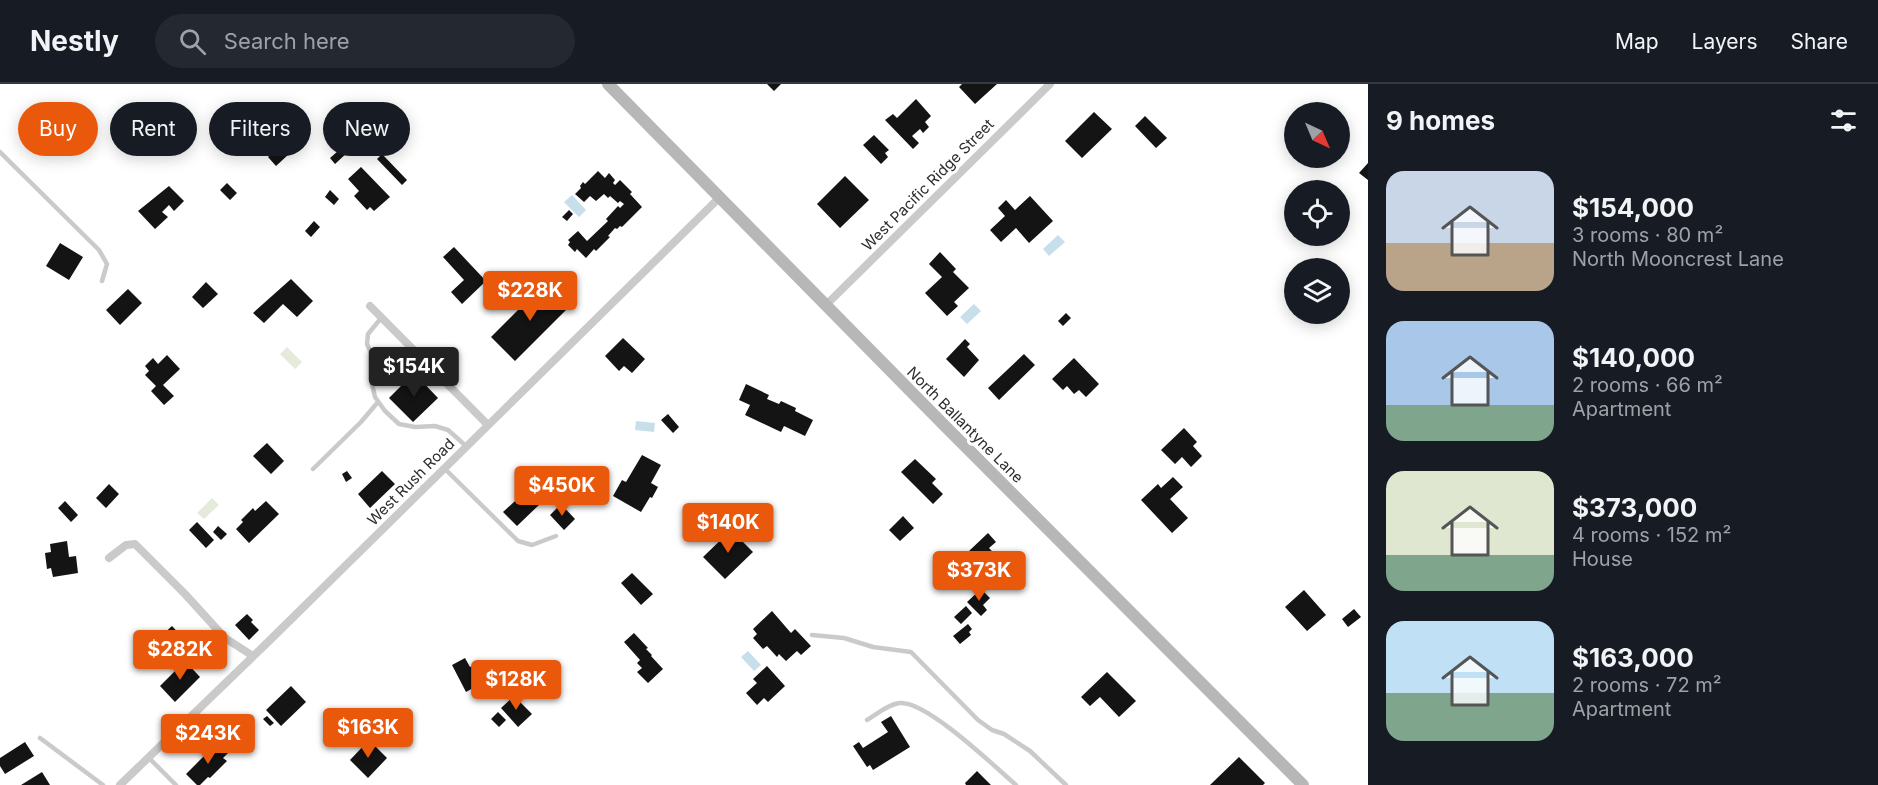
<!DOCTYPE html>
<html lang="en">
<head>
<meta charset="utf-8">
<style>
  body { margin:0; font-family:Inter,sans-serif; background:#242831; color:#f1f3f6; height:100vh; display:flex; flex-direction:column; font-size:22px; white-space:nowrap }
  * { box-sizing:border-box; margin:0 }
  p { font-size:20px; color:#9ea1a6 }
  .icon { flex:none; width:33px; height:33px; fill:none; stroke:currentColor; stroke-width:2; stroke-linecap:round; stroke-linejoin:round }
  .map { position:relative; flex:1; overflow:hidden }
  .sheet { display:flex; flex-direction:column; background:#171b24; width:510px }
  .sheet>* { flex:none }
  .guide { position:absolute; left:18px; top:18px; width:570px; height:54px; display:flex; gap:12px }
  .needle { width:39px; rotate:136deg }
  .buttons { position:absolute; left:1284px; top:18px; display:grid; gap:12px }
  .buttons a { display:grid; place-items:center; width:66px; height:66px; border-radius:50%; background:#171b24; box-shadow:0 3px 15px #0003; font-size:30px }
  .price { position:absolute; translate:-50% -51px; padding:0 14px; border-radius:6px; background:#ea580c; color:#fff; font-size:20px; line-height:39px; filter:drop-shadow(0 2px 3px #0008) }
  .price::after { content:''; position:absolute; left:50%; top:36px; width:18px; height:14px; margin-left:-9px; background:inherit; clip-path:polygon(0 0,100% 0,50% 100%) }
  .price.selected { background:#222; color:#fff }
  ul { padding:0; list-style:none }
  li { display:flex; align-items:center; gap:18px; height:150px; padding:0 18px }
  li span { display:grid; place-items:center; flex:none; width:168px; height:120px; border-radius:18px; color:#555 }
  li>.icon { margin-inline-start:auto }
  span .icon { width:72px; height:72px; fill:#fffc; stroke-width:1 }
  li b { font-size:26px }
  h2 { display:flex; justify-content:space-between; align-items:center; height:72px; padding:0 18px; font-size:26px }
  .tag { padding:0 21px; border-radius:27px; background:#171b24; box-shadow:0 3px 15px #0003; font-size:21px; line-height:54px }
  .tag.selected { background:#ea580c; color:#fff }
  header { display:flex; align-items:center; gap:36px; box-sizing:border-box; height:84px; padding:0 30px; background:#171b24; border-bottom:2px solid #363941 }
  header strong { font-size:28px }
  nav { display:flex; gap:33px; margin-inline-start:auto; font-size:21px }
  .search { width:420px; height:54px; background:#242831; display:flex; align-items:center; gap:15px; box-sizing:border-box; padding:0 21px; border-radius:33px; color:#9ea1a6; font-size:22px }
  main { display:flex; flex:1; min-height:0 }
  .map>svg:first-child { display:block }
  .green { fill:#e4ebdb }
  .water { fill:#c7deeb }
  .building { fill:#141414 }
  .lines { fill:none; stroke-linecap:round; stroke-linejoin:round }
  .lane { stroke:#cacaca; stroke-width:4.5 }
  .street { stroke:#cacaca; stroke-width:8 }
  .secondary { stroke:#b7b7b7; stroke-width:12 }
  .labels { text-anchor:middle; stroke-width:6; stroke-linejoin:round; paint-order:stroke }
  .street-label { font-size:15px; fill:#2d2d2d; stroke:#fff }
</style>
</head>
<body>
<header>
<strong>Nestly</strong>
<div class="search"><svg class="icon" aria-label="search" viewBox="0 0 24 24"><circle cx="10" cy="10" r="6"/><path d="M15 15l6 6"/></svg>Search here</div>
<nav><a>Map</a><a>Layers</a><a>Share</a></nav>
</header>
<main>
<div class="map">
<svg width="1368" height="701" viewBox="0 0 1368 701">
  <rect width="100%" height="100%" fill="#fff"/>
  <path class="green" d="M287,263l15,15 -7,7 -15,-15z
    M212,414l7,7 -15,14 -7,-6z"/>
  <path class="water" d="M572,111l14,15 -7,7 -15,-15z
    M1058,151l7,7 -16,14 -6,-7z
    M974,220l7,7 -14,13 -7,-7z
    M636,337l19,2 -1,9 -19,-2z
    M748,567l13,14 -7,6 -13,-14z"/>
  <path class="building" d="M767,0h14l-7,7z
    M962,0h35l-22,20 -16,-17z
    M916,15l15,17 -6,6 4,5 -6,6 -3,-4 -8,7 7,7 -6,6 -28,-29 8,-6 4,4z
    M1094,28l18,17 -30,29 -17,-17z
    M1145,32l22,22 -11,10 -21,-22z
    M874,51l15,15 -4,3 3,4 -7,7 -18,-19z
    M353,54l7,9 -8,7 -3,-3 -14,13 -5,-6z
    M280,61l9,9 -13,12 -8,-9z
    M382,70l25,26 -5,5 -25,-26z
    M1368,79v17l-9,-7z
    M361,83l29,30 -16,14 -4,-4 -3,3 -13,-14 5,-5 -11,-12z
    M598,87l7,7 4,-5 6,7 -2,3 2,2 5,-5 12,12 -2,2 12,13 -20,20 -2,-1 -3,3 -2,-1 -7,8 2,1 -14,14 -2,-2 -8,9 -9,-9 -2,3 -7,-7 2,-3 -2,-2 10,-9 9,10 21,-20 -2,-2 12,-13 2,2 4,-4 -4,-3 -2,2 -8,-7 -2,2 -4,-4 -8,7 -6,-5 -6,6 -9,-8 6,-6 -1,-2 3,-4 2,2z
    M845,92l24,24 -29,28 -23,-24z
    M227,99l10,10 -7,7 -10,-10z
    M169,102l15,15 -10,10 -5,-6 -7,7 6,5 -13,12 -17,-18z
    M330,106l9,9 -5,6 -9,-8z
    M1030,112l23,25 -24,22 -13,-15 -15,14 -11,-12 15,-14 -7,-8 8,-8 9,10z
    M569,126l4,4 -6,7 -5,-4z
    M314,137l6,6 -9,10 -6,-6z
    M60,159l23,14 -14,23 -23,-14z
    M454,163l32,34 -24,23 -11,-12 13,-12 -21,-23z
    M940,168l16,17 -3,3 16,16 -15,14 4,4 -11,10 -22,-23 17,-16 -13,-13z
    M291,195l22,22 -16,16 -14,-13 -19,19 -11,-10z
    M206,198l12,12 -15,14 -11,-11z
    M544,200l24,24 -53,53 -24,-24z
    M128,205l14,14 -22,22 -14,-15z
    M1066,229l5,5 -8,8 -5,-5z
    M623,254l22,21 -13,14 -8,-7 -5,5 -14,-15z
    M965,255l5,5 -3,3 12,13 -15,17 -18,-18z
    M1024,270l11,11 -36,35 -11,-12z
    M167,271l13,14 -17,16 11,11 -10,9 -13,-14 5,-5 -11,-11 4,-4 -4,-5 8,-8 5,6z
    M1074,274l25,26 -13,13 -7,-7 -5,4 -7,-8 -4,4 -11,-11z
    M414,289l24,25 -25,24 -24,-24z
    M746,300l23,11 -2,4 12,5 2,-3 15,7 -1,3 18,9 -8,16 -21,-10 -3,6 -36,-17 5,-10 -11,-5z
    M668,330l11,13 -6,6 -12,-13z
    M1184,344l13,14 -4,4 9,10 -11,11 -9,-10 -7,7 -14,-14z
    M267,359l17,18 -13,13 -18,-18z
    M642,371l19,10 -10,18 7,4 -6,11 -2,-1 -9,15 -28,-16 9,-16 4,2z
    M915,375l21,20 -4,4 11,11 -10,10 -32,-32z
    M347,387l5,7 -6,4 -4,-8z
    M382,387l13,13 -25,24 -12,-14z
    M1173,393l10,10 -13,12 18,19 -16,15 -31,-33 17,-16 3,4z
    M109,400l10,10 -13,14 -10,-10z
    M528,405l13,14 -24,23 -14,-14z
    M65,417l13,14 -7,7 -13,-14z
    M266,417l13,13 -30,29 -13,-14 7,-7 -2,-2 12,-12 2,3z
    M561,420l14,15 -11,11 -14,-15z
    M903,432l11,12 -14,13 -11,-11z
    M197,438l17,18 -8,8 -17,-18z
    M218,442l9,8 -6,6 -8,-8z
    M731,446l22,22 -28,27 -22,-22z
    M988,449l8,9 -7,6 16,17 -13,11 -23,-25z
    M67,457l2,16 7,-1 2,17 -25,4 -2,-9 -4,1 -2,-16 6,-1 -1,-8z
    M632,489l21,21 -12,11 -20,-22z
    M981,505l9,9 -7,7 4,5 -6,6 -14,-14z
    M1304,506l22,25 -19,16 -22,-24z
    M966,522l6,7 -11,11 -7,-7z
    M1354,525l7,8 -13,10 -6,-8z
    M772,527l19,22 4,-4 16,17 -10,9 -4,-4 -11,10 -7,-7 -2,3 -10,-11 -4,3 -10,-11 4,-4 -4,-5z
    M247,530l6,6 -2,2 8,8 -10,10 -14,-15z
    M968,540l4,5 -3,3 2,3 -11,9 -7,-8z
    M172,542l12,13 -13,12 -12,-13z
    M634,549l14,15 -2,1 6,6 -1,1 12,13 -15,14 -11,-11 5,-4 -5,-5 3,-3 -16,-18z
    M465,574l5,9 10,-5 9,17 -23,13 -14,-27z
    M185,577l15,16 -25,25 -15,-16z
    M767,582l18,20 -17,16 -4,-4 -7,7 -11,-12 11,-10 -4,-4z
    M1107,588l29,29 -17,16 -19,-20 -10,9 -9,-9z
    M291,602l15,16 -25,24 -15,-16z
    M514,612l18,18 -14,13 -17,-19z
    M498,628l8,8 -7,7 -8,-8z
    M267,632l7,7 -4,3 -7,-7z
    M891,632l19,31 -37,23 -3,-5 -3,2 -14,-21 6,-4 4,6 25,-16 -7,-10z
    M369,656l18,18 -19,20 -18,-18z
    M25,658l9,14 -29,18 -5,-8v-8z
    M218,658l11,10 -6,6 4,3 -17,17 -2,-1 -8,8h-3l-11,-11z
    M1239,673l26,26 -2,2h-53z
    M977,687l14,14h-25l-1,-2z
    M42,688l8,13h-29z"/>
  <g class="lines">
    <path class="lane" d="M0,68l99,98 8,14 -5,17
      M382,233l-14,17 -1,10 5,11v29l3,13 10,14 14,13 16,3 20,-1 13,4 18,16
      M444,384l74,73 14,4 24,-9
      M313,385l48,-47 17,-20
      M812,551l32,3 29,9 38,5 67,68 14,10 12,4 26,17 36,34
      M867,636c9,-5 21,-16 33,-17 27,-2 94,63 116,82
      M40,654l63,47
      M148,673l28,28"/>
    <path class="street" d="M826,221l224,-221
      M370,222l118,119
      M109,474l17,-13 9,-1 50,50 40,44 28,18
      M120,701l149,-144 451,-444"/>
    <path class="secondary" d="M608,0l334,339 361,362"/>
  </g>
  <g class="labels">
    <g class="street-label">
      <text transform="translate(928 101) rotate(-45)" y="5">West Pacific Ridge Street</text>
      <text transform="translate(965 341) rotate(45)" y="5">North Ballantyne Lane</text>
      <text transform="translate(411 398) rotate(-45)" y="5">West Rush Road</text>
    </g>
  </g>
</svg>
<div class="buttons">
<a><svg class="needle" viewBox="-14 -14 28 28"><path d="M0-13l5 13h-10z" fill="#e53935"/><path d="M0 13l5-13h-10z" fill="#9ea1a6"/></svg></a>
<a><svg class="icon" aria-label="locate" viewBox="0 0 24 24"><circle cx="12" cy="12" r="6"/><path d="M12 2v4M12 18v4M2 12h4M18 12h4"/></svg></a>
<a><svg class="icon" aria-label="layers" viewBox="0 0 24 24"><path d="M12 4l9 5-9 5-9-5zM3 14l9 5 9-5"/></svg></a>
</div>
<b class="price" style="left:530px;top:238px">$228K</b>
<b class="price selected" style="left:414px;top:314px">$154K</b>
<b class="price" style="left:562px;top:433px">$450K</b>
<b class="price" style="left:728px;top:470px">$140K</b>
<b class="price" style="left:979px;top:518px">$373K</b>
<b class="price" style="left:180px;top:597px">$282K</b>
<b class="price" style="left:516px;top:627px">$128K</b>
<b class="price" style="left:368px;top:675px">$163K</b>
<b class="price" style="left:208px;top:681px">$243K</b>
<div class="guide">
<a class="tag selected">Buy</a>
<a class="tag">Rent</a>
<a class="tag">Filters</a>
<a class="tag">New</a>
</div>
</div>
<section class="sheet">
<h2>9 homes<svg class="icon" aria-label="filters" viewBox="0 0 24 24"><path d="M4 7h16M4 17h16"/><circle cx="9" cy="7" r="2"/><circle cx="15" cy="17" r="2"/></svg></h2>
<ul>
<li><span style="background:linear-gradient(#c9d6e8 60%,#b9a48a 0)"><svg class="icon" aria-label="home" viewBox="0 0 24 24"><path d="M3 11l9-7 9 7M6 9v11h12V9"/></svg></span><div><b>$154,000</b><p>3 rooms · 80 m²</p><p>North Mooncrest Lane</p></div></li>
<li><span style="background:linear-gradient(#a9c7e8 70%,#7fa58c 0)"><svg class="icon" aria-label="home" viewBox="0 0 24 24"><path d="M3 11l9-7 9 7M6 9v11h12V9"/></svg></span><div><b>$140,000</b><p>2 rooms · 66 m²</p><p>Apartment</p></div></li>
<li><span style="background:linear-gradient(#dfe7d0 70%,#7fa58c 0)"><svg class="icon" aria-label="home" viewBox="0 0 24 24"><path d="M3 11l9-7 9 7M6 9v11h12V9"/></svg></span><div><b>$373,000</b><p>4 rooms · 152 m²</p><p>House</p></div></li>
<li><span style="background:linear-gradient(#bfe0f5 60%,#7fa58c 0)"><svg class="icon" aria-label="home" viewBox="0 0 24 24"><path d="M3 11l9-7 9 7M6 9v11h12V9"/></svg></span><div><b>$163,000</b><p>2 rooms · 72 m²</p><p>Apartment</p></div></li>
</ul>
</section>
</main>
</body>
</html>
